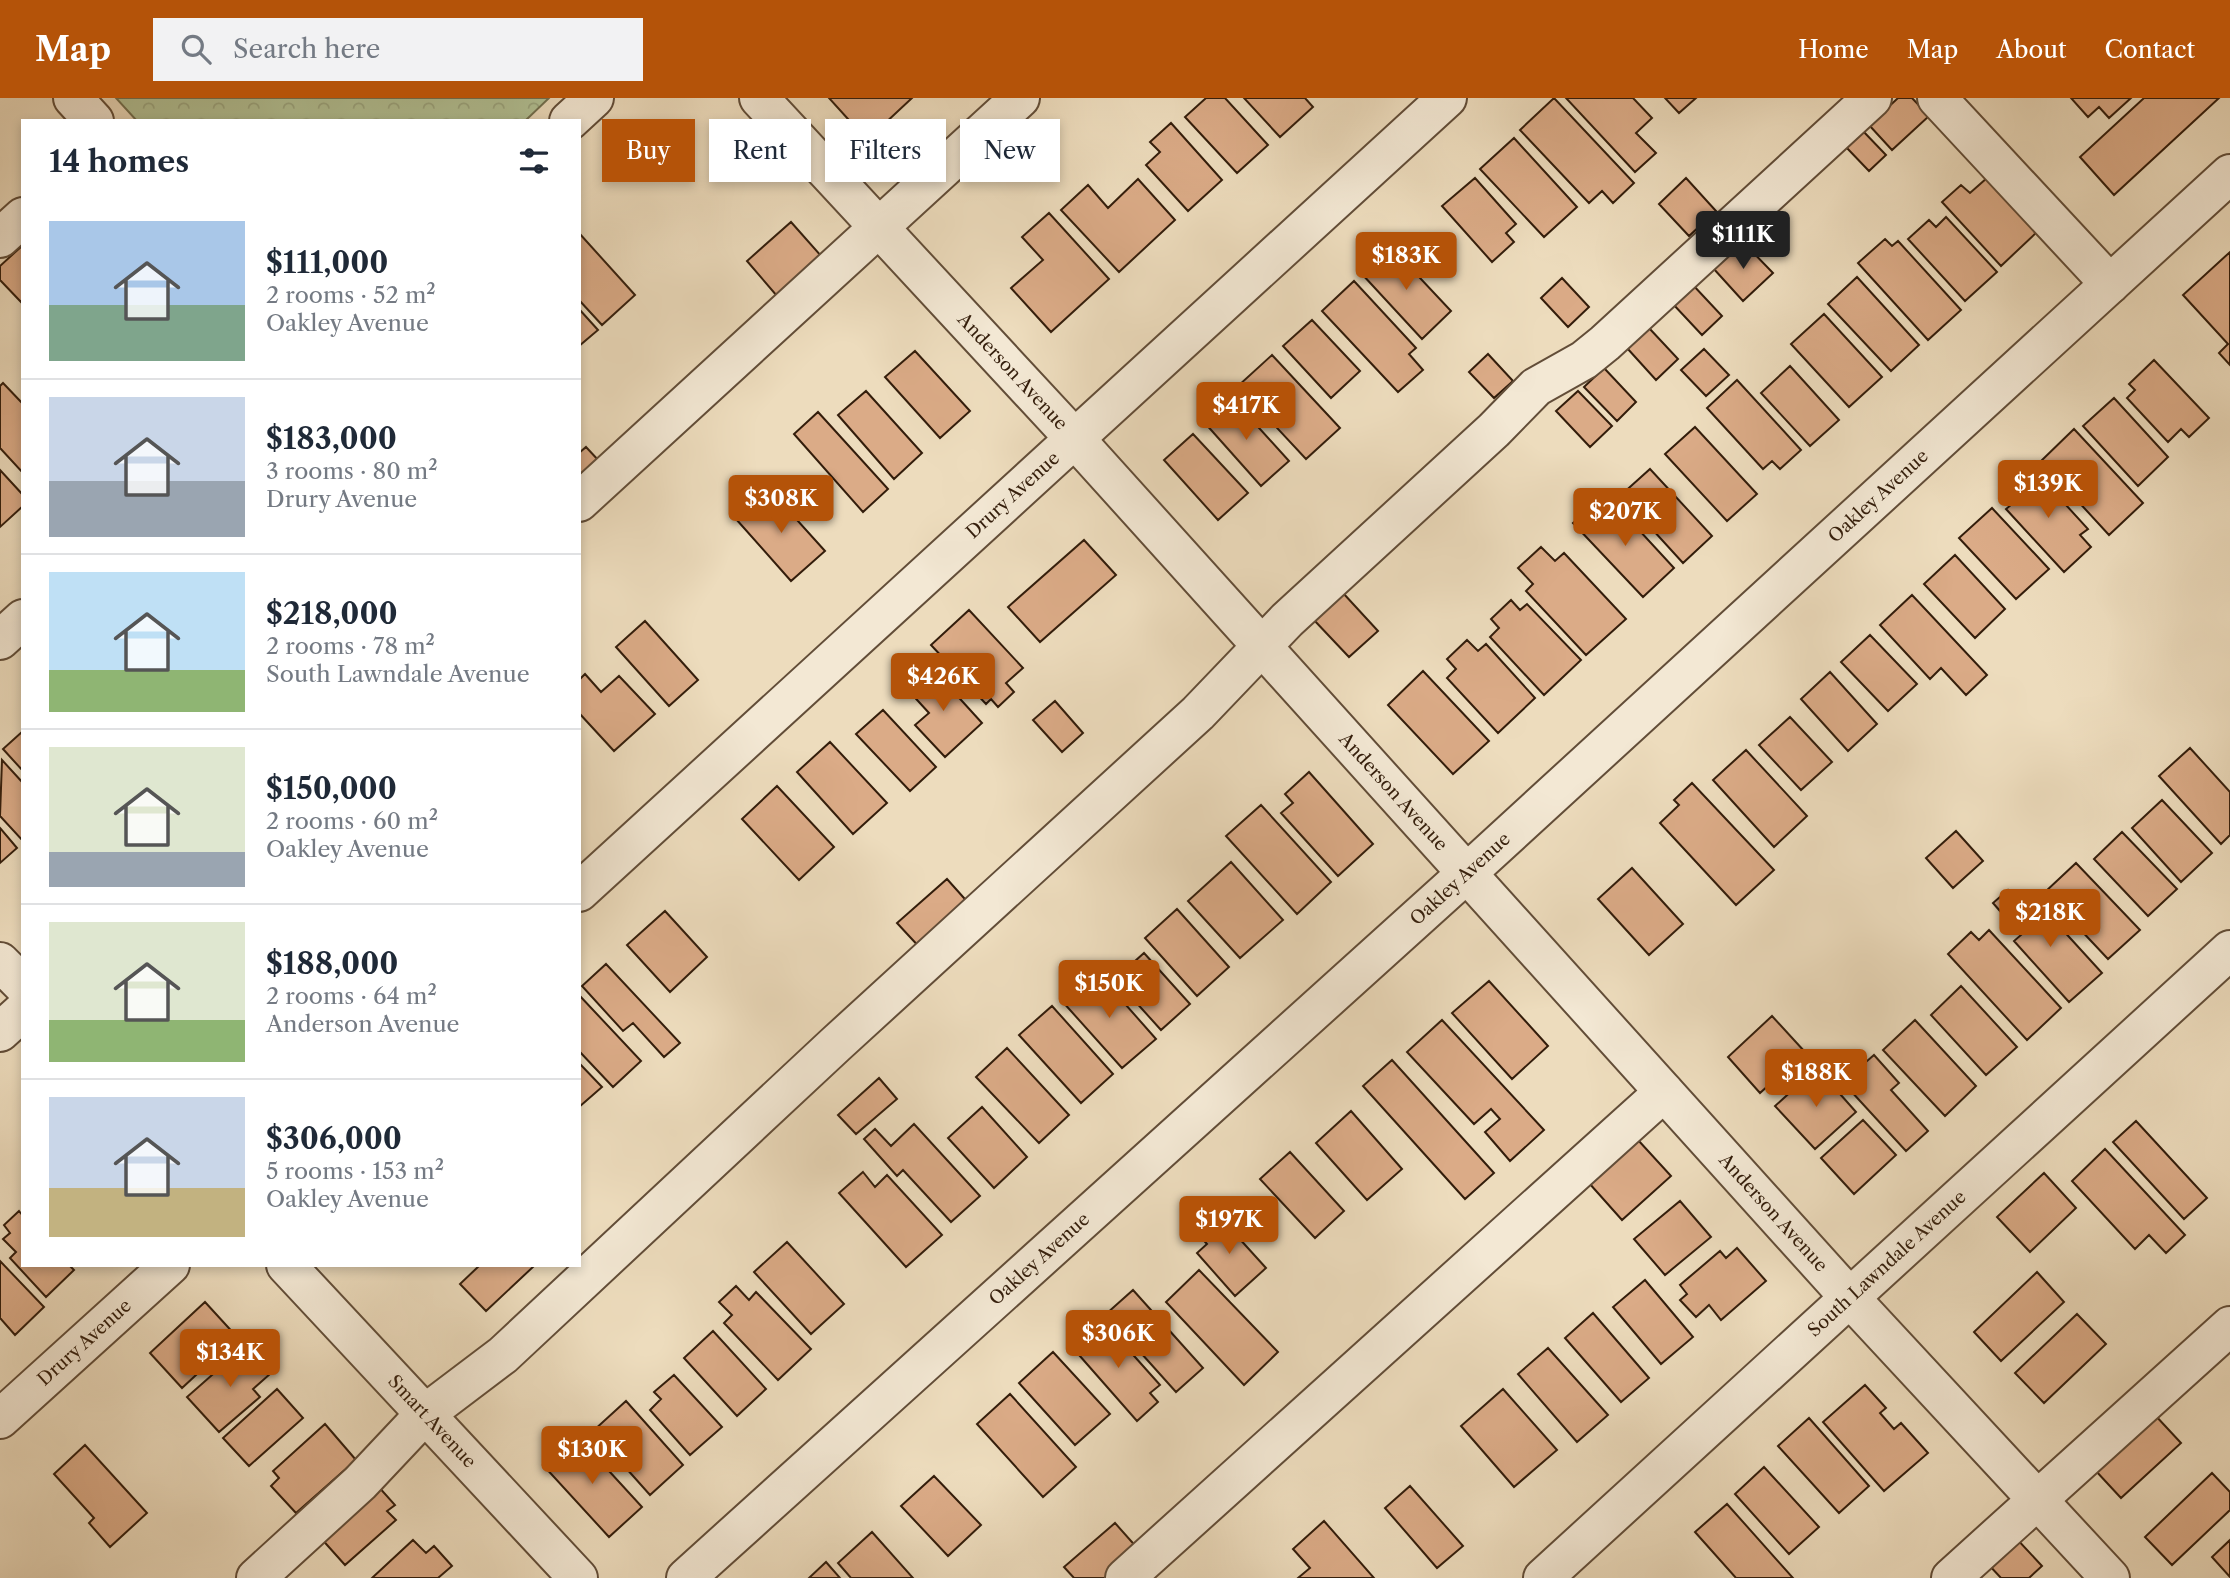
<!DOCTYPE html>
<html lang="en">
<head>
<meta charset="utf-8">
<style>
  body { margin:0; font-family:"Libre Caslon Text",serif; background:#f2f2f3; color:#1f2937; height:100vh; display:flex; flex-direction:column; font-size:26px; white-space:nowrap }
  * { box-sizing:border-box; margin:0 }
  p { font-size:23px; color:#747a83 }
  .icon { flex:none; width:38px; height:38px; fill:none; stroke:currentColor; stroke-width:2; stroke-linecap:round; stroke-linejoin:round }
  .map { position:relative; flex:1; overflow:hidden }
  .panel { position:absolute; left:21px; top:21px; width:560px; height:1148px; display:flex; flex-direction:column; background:#fff; border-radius:0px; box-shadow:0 4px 10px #0003 }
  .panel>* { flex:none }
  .banner { position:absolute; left:602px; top:21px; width:665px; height:63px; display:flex; gap:14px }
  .price { position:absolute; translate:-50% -60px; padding:0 16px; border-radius:7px; background:#b45309; color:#fff; font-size:23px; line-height:46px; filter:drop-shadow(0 2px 4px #0008) }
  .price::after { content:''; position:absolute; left:50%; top:42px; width:21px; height:16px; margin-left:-10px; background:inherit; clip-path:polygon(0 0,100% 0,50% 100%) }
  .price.current { background:#222; color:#fff }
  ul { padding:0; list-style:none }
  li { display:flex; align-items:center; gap:21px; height:175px; padding:0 28px }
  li+li { border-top:2px solid #e0e1e3 }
  li span { display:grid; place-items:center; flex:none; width:196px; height:140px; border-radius:0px; color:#555 }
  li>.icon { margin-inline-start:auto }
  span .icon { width:84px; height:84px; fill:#fffc; stroke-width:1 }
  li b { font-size:30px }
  h2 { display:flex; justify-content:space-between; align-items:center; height:84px; padding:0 28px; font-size:30px }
  .pill { padding:0 24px; border-radius:0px; background:#fff; box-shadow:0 4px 10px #0003; font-size:24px; line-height:63px }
  .pill.current { background:#b45309; color:#fff }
  header { display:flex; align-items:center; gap:42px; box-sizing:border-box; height:98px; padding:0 35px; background:#b45309; color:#fff }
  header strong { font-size:33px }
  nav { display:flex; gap:38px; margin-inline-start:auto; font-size:24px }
  .search { width:490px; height:63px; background:#f2f2f3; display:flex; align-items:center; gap:18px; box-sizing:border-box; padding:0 24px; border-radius:0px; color:#747a83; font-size:26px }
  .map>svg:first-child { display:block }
  .park { fill:url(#park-crowns); stroke:#727050; stroke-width:2 }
  .building { fill:#dbab87; stroke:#331d0b; stroke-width:2 }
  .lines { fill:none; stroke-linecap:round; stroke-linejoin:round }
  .minor-casing { stroke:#624d38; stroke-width:42 }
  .minor { stroke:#f3e8d4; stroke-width:38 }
  .labels { text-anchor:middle; stroke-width:5; stroke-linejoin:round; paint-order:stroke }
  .street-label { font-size:18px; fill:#331d0b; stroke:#f3e8d4 }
</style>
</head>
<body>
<header>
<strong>Map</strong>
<div class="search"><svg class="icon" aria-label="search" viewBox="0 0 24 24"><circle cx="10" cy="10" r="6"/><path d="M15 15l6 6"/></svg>Search here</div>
<nav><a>Home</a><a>Map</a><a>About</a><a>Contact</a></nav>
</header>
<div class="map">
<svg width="2230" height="1480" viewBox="0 0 2230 1480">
  <defs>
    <pattern id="park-crowns" width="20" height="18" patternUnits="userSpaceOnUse" patternTransform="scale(1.75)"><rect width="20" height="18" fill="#b2c296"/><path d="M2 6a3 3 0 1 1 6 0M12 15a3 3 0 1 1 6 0" fill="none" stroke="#9aa680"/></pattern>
  </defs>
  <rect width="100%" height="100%" fill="#eddcbd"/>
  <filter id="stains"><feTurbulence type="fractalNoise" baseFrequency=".00286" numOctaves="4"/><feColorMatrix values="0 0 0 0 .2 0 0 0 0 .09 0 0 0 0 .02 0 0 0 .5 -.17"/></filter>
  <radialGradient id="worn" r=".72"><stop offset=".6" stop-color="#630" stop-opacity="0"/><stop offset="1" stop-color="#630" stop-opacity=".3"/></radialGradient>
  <path class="park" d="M116,0h433l-24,23h-388z"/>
  <path class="building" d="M829,0h83l-45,42z
    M1206,0h19l43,47 -31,28 -52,-56z
    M1244,0h61l8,9 -33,30z
    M1554,0l80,85 -21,20 -11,-12 -13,12 -69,-73z
    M1566,0h67l19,20 -16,15 20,20 -21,19z
    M1665,0h31l-17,15z
    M1898,0h14l17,18 -37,34 -23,-25z
    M2071,0h60l-22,20 -10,-11 -11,10z
    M2144,0h75l-105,97 -34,-38z
    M1171,25l51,57 -34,31 -42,-46 14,-13 -10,-10z
    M1862,32l24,25 -17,16 -24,-25z
    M1514,40l63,69 -33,30 -64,-68z
    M1475,80l41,46 -10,9 8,9 -22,20 -50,-56z
    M1686,80l30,33 -27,25 -30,-32z
    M1987,80l50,54 -36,34 -59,-64 19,-17 9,8z
    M1138,81l37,41 -56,52 -58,-62 27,-25 20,23z
    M1049,115l60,66 -58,53 -40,-44 32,-28 -21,-23z
    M1946,119l51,55 -32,29 -57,-62 21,-19 7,7z
    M791,124l31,35 -45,39 -30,-35z
    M579,135l56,62 -33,30 -23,-25z
    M1885,141l7,7 6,-5 63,69 -33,30 -70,-77z
    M1742,143l31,32 -30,28 -30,-33z
    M23,147v55l-2,2 -21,-22v-14z
    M1390,148l61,65 -29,28 -61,-66z
    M2230,154v113l-11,-12 9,-9 -45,-49z
    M1857,179l62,68 -28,26 -63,-67z
    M1562,180l27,29 -21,20 -27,-29z
    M1354,183l62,67 -7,6 14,16 -25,22 -76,-81z
    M1692,186l30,32 -20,19 -30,-32z
    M579,211l19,21 -19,16z
    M1824,216l58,63 -33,30 -58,-63z
    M1312,222l48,51 -29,27 -48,-52z
    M1649,230l29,31 -22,21 -29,-32z
    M1704,251l25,26 -23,21 -25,-26z
    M915,253l55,60 -30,27 -55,-61z
    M1488,256l25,27 -19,17 -25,-26z
    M1272,257l68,73 -34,31 -68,-73z
    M2154,262l55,58 -20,19 -8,-8 -13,13 -41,-44 8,-8 -6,-6z
    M1790,268l49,54 -29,26 -49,-53z
    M1604,270l32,34 -19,19 -33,-34z
    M1737,282l64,70 -21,19 -8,-8 -9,8 -56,-61z
    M3,285l20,21v69l-23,-25v-62z
    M866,293l56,62 -28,26 -56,-64z
    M1578,293l34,35 -22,21 -34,-36z
    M1231,299l58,64 -28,25 -57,-64z
    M2114,300l54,59 -30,29 -55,-60z
    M818,314l70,77 -25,23 -69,-78z
    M1695,329l62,67 -30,27 -62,-67z
    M2074,331l69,74 -34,32 -68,-74z
    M1193,336l55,59 -30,27 -54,-60z
    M586,349l14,15 -21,19v-28z
    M2032,370l56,61 -8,6 11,12 -27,25 -58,-63 11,-9 -9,-9z
    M1650,371l62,67 -29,27 -62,-68z
    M0,372l23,25v11l-23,21z
    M770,392l55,61 -34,30 -55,-62z
    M1615,406l59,64 -31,29 -70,-74 15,-14 10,11z
    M1992,410l57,61 -33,30 -57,-61z
    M1084,442l32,35 -76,67 -32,-35z
    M1541,449l14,14 9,-8 62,66 -40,36 -60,-64 7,-7 -15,-16z
    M1955,457l50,54 -30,29 -51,-54z
    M1343,495l35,38 -29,26 -36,-38z
    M1912,497l75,80 -21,20 -25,-27 -11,11 -50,-54z
    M1511,502l9,10 7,-6 54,56 -37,35 -54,-58 9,-9 -8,-9z
    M969,512l54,58 -17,15 8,9 -16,15 -7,-8 -5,5 -55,-59z
    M645,523l53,59 -29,26 -53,-59z
    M1870,537l47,49 -29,27 -47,-49z
    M1467,542l11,11 8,-7 49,54 -37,35 -51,-55 9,-9 -9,-10z
    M932,570l50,55 -37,34 -30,-32 14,-12 -21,-23z
    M1423,573l66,70 -36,33 -65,-69z
    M1830,574l47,52 -29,27 -47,-52z
    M585,576l16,18 18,-16 36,38 -41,37 -35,-38v-33z
    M1055,603l28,32 -21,19 -29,-32z
    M883,612l53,57 -26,24 -54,-57z
    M1790,619l42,45 -31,28 -42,-45z
    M23,633v40l-20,-22z
    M830,644l57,61 -34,31 -56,-62z
    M2190,650l40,44v43l-9,9 -62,-68z
    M1746,652l61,66 -33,31 -61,-67z
    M2,662l21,23v58l-23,-25z
    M1309,674l64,72 -35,32 -57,-63 12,-10 -8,-9z
    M1692,685l82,87 -38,35 -76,-82 19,-18 -5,-5z
    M777,688l57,61 -35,33 -57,-61z
    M2162,702l50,53 -31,29 -49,-54z
    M1261,707l70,77 -34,32 -71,-78z
    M0,730l17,20 -17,15z
    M1956,733l27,30 -30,27 -27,-30z
    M2122,734l55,57 -29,27 -54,-57z
    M1231,764l52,58 -43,38 -52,-57z
    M2076,765l64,67 -32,29 -63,-67z
    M1632,770l51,56 -34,31 -51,-56z
    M947,781l25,28 -49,44 -26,-28z
    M2008,792l32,35 10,-9 52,57 -33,29 -55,-61 7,-6 -28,-32z
    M1177,811l52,58 -32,29 -52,-58z
    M665,813l42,46 -37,35 -43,-47z
    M1989,832l72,78 -34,32 -79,-86 23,-22 8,8z
    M1144,855l46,51 -29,26 -46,-51z
    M606,866l74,79 -16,14 -31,-34 -10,8 -41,-45z
    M1096,873l60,68 -34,29 -60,-67z
    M1489,883l59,65 -36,33 -60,-66z
    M1961,888l56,61 -31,28 -55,-60z
    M579,897l62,66 -28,26 -34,-36z
    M1052,908l61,68 -32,29 -62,-68z
    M1772,918l33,36 -45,41 -32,-36z
    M1442,922l102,110 -34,31 -25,-29 15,-13 -9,-10 -17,15 -67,-72z
    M1915,922l61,66 -31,30 -62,-66z
    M1007,950l62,67 -30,28 -63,-66z
    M1874,957l25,28 -8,7 37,41 -22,20 -68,-74 22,-21 6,6z
    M1392,962l102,113 -29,26 -102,-113z
    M579,965l23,24 -23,20z
    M1817,970l39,44 -41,37 -40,-43z
    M879,980l18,21 -41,35 -18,-19z
    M982,1009l45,50 -33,31 -46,-50z
    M1351,1013l51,58 -35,31 -51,-57z
    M1863,1022l33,35 -42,39 -33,-36z
    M2136,1023l71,77 -23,21 -71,-77z
    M914,1026l66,72 -29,26 -48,-52 -6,6 -33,-37 11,-10 16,17z
    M1638,1042l33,36 -49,44 -33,-37z
    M2105,1051l80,86 -19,18 -17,-18 -14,14 -63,-68z
    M1290,1054l54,59 -29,27 -55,-59z
    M863,1074l12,15 12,-12 55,60 -36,32 -67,-74z
    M2044,1075l32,35 -46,44 -33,-35z
    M1680,1103l31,36 -46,38 -31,-36z
    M19,1113l4,5v49h46l5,5 -28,27 -36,-39 6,-6 -13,-13 7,-6 -6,-8z
    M1218,1117l48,53 -31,28 -38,-43 10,-9 -9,-10z
    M787,1144l57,62 -33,30 -57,-62z
    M1737,1150l29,33 -45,39 -12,-15 -13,12 -16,-17 7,-6 -7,-9 40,-34 6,7z
    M0,1163l44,46 -29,28 -15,-17z
    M480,1167h53l1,1 -48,45 -26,-27z
    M1199,1172l79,82 -34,33 -78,-83z
    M2037,1174l27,30 -63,59 -27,-29z
    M1645,1182l48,57 -32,27 -48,-57z
    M736,1188l13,14 7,-8 55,57 -33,31 -54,-57 8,-8 -13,-13z
    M1133,1192l70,78 -27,24 -70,-78z
    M205,1204l32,35 -55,51 -32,-35z
    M1593,1215l56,65 -28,24 -56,-64z
    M2077,1216l29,30 -62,59 -29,-30z
    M1102,1222l58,65 -10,8 8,9 -21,19 -65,-74z
    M713,1233l53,58 -29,27 -53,-58z
    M245,1248l25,28 -17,15 7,8 -41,35 -32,-35z
    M1548,1250l60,67 -31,27 -59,-68z
    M1053,1254l57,62 -35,31 -56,-62z
    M674,1277l48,52 -32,28 -40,-45 11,-11 -7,-7z
    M1865,1287l21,23 -6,5 14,16 7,-6 27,30 -44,38 -61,-69z
    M277,1291l26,29 -54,48 -26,-28z
    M1503,1291l54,61 -43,37 -53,-61z
    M1010,1296l66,73 -33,30 -66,-73z
    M626,1303l57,64 -33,30 -57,-64z
    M2154,1316l27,29 -60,55 -26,-28z
    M1809,1320l60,68 -30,27 -61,-67z
    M325,1326l31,36 -60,53 -25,-27 8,-8 -6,-7z
    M576,1337l66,72 -33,30 -66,-72z
    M85,1347l62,68 -37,34 -21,-24 5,-5 -40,-44z
    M1764,1369l55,60 -30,27 -54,-60z
    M2212,1375l18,19v18l-58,55 -27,-28z
    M934,1378l47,49 -33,31 -47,-50z
    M377,1387l18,20 -8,6 9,9 -51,45 -26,-29z
    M1410,1388l53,60 -26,22 -52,-60z
    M1727,1406l66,74h-57l-41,-46z
    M1324,1423l50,57h-76l12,-10 -17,-19z
    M1115,1425l24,27 -31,28h-34l-10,-11z
    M872,1434l41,46h-62l-13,-15z
    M2015,1439l27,29 -13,12h-28l-14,-15z
    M413,1442l13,13 8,-7 18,20 -14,12h-66z
    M2230,1442v37l-18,-20z
    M826,1464l14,16h-31z"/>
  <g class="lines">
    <defs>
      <g id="minor">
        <path d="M73,0l21,23"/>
        <path id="s1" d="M759,0l316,341 776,860 259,279"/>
        <path d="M1937,0l173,186"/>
        <path d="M569,23l25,-23"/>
        <path d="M0,140l23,-21"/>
        <path d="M579,404l441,-404"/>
        <path d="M0,542l23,-21"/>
        <path id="s2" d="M579,794l868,-794"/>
        <path d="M0,864l23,23"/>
        <path d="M0,934l23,-21"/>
        <path id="s3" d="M286,1167l292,313"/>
        <path id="s4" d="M0,1321l170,-154"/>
        <path d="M256,1480l104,-95 65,-69 78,-59 333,-311 362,-331 89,-93 207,-190 42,-43 48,-27 21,-17 267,-245"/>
        <path id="s5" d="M686,1480l781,-705 763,-699"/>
        <path d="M1125,1480l539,-486"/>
        <path id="s6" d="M1543,1480l687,-628"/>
        <path d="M1951,1480l279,-252"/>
      </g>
    </defs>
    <use href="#minor" class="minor-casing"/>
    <use href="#minor" class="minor"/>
  </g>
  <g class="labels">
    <g class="street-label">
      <text dy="6" stroke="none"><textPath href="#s1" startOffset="373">Anderson Avenue</textPath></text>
      <text dy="6" stroke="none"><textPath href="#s2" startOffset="588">Drury Avenue</textPath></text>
      <text dy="6" stroke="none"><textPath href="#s5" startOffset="1610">Oakley Avenue</textPath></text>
      <text dy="6" stroke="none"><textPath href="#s1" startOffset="940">Anderson Avenue</textPath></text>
      <text dy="6" stroke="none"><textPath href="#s5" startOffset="1043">Oakley Avenue</textPath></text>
      <text dy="6" stroke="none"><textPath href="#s1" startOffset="1507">Anderson Avenue</textPath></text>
      <text dy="6" stroke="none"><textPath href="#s5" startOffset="476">Oakley Avenue</textPath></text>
      <text dy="6" stroke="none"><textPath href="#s6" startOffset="466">South Lawndale Avenue</textPath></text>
      <text dy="6" stroke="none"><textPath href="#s4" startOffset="114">Drury Avenue</textPath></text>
      <text dy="6" stroke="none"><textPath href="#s3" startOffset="214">Smart Avenue</textPath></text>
    </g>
  </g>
  <rect width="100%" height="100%" filter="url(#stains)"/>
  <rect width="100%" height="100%" fill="url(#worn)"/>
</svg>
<b class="price current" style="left:1743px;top:173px">$111K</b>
<b class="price" style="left:1406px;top:194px">$183K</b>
<b class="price" style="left:1246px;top:344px">$417K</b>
<b class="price" style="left:2048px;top:422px">$139K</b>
<b class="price" style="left:781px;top:437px">$308K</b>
<b class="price" style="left:1625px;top:450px">$207K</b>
<b class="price" style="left:943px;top:615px">$426K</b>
<b class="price" style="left:2050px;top:851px">$218K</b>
<b class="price" style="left:1109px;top:922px">$150K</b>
<b class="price" style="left:1816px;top:1011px">$188K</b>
<b class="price" style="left:1229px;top:1158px">$197K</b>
<b class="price" style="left:1118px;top:1272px">$306K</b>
<b class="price" style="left:230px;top:1291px">$134K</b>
<b class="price" style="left:592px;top:1388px">$130K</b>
<div class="banner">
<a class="pill current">Buy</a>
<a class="pill">Rent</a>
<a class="pill">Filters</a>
<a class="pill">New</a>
</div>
<section class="panel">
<h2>14 homes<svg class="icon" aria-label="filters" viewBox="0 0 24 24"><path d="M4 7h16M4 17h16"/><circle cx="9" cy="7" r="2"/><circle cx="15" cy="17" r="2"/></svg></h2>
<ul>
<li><span style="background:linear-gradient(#a9c7e8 60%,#7fa58c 0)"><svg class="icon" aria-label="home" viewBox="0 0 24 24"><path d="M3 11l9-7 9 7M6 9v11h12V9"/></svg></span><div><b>$111,000</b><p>2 rooms · 52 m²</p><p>Oakley Avenue</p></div></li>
<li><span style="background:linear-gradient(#c9d6e8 60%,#9aa5b1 0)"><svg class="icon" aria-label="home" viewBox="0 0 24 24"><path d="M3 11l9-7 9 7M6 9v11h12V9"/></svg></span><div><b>$183,000</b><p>3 rooms · 80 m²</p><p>Drury Avenue</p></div></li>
<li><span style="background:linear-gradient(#bfe0f5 70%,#8fb573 0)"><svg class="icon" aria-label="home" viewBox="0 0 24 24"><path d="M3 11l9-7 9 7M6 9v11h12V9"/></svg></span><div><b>$218,000</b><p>2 rooms · 78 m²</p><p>South Lawndale Avenue</p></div></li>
<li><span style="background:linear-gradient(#dfe7d0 75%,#9aa5b1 0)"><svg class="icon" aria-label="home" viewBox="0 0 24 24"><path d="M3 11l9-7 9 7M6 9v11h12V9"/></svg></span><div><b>$150,000</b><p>2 rooms · 60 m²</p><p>Oakley Avenue</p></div></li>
<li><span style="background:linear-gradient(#dfe7d0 70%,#8fb573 0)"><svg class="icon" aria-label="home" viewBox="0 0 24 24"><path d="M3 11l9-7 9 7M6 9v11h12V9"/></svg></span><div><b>$188,000</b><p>2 rooms · 64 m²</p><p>Anderson Avenue</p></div></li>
<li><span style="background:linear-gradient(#c9d6e8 65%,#c2b280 0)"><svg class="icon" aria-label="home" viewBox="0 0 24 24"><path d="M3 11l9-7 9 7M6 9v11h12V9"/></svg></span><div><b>$306,000</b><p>5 rooms · 153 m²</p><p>Oakley Avenue</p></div></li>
</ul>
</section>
</div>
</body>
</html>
